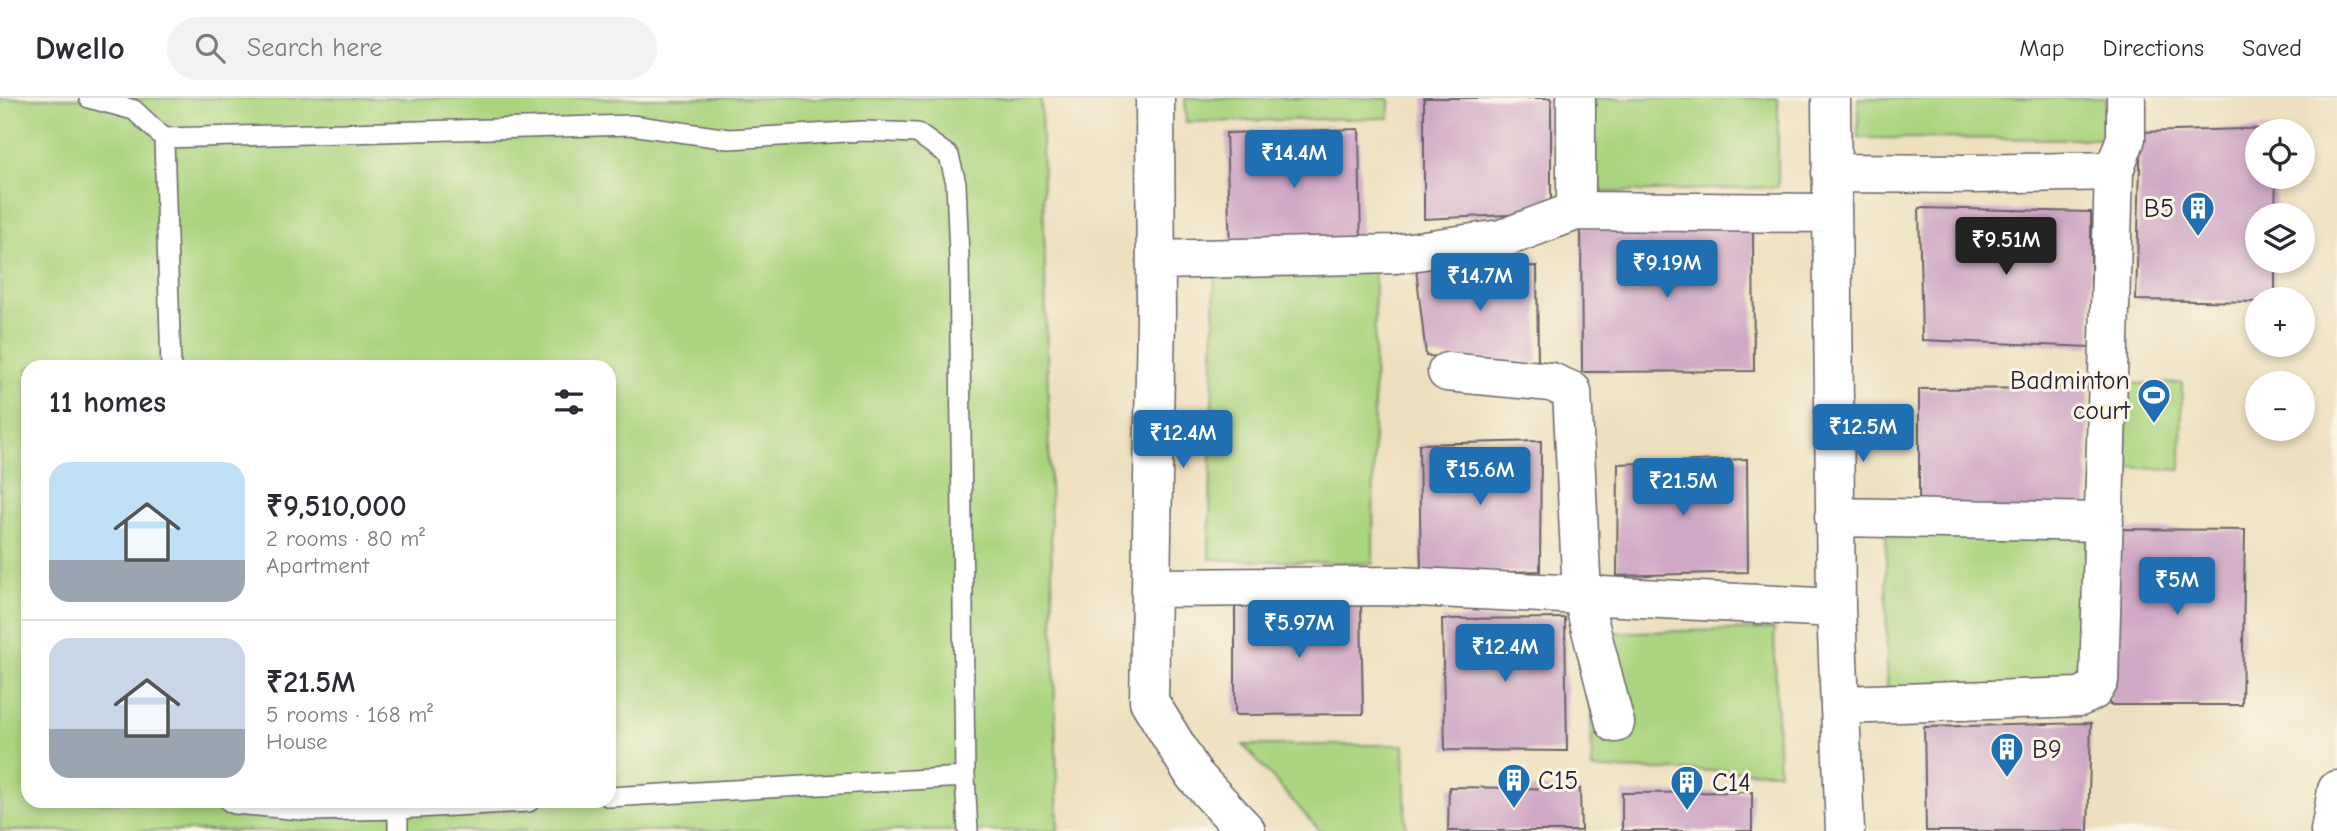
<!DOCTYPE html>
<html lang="en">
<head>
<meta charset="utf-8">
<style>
  body { margin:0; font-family:"Comic Neue",sans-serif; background:#f2f2f3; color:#2b2b33; height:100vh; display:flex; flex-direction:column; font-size:26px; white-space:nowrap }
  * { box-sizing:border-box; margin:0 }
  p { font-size:23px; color:#7c7c81 }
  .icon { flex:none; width:38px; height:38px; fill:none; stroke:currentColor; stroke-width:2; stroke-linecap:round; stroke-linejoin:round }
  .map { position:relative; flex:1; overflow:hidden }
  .drawer { position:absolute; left:21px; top:262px; width:595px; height:448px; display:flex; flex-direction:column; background:#fff; border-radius:21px; box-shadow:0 4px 10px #0003 }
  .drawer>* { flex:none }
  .controls { position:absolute; left:2245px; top:21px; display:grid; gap:14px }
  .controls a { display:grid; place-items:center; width:70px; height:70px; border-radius:50%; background:#fff; box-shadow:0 4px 10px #0003; font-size:35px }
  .price { position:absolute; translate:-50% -60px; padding:0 16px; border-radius:7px; background:#1f6fb2; color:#fff; font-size:23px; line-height:46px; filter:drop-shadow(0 2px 4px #0008) }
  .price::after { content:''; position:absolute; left:50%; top:42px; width:21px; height:16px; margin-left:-10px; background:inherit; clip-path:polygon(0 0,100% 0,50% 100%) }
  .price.on { background:#222; color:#fff }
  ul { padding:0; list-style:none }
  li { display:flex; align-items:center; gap:21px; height:175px; padding:0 28px }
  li+li { border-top:2px solid #e1e1e2 }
  li span { display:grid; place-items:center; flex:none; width:196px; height:140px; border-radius:21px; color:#555 }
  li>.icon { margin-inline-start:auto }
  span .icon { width:84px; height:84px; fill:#fffc; stroke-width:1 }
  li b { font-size:30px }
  h2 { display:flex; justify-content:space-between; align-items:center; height:84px; padding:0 28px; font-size:30px }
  header { display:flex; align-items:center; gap:42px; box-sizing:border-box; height:98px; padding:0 35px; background:#fff; border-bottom:2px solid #e1e1e2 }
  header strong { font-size:33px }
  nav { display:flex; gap:38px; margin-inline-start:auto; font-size:24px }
  .search { width:490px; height:63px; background:#f2f2f3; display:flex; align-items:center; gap:18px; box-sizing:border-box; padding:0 24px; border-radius:38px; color:#7c7c81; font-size:26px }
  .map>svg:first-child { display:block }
  .green { fill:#aad47f; stroke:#667b5d; stroke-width:2; fill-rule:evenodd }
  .building { fill:#cfa8c6 }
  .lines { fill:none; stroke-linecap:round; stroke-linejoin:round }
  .service-casing { stroke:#696469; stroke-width:22 }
  .minor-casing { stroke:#696469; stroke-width:41 }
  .service { stroke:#fff; stroke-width:19 }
  .minor { stroke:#fff; stroke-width:38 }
  .labels { text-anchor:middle; stroke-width:6; stroke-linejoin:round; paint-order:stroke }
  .poi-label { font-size:26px; fill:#22223b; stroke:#fcf5e5; text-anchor:start }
</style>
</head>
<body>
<header>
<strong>Dwello</strong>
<div class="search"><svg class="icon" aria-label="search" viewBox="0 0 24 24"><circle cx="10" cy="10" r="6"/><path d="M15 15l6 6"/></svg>Search here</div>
<nav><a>Map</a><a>Directions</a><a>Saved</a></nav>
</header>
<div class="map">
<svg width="2337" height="733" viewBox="0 0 2337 733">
  <rect width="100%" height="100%" fill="#fcf5e5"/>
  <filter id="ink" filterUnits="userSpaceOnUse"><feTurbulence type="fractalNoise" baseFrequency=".0143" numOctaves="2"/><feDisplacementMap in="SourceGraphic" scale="14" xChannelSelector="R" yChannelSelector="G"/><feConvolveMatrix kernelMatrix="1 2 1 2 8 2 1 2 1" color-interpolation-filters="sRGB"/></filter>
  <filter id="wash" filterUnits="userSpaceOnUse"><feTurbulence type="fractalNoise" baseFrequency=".00686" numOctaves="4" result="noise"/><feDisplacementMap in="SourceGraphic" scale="28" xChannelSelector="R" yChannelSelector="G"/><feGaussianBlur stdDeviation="1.57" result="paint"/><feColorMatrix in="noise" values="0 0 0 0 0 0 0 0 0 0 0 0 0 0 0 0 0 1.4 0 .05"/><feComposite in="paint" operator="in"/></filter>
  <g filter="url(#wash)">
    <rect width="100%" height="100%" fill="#eee0bf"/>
    <path class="green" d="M0,0h1041l17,733h-1058zM28,270h581v434h-581z
      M1185,0h204v20l-203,4z
      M1590,0h188v89l-187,6z
      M1858,0h248l-2,41 -246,-1z
      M1375,173l-2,293 -164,-5 6,-287z
      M2182,285l-1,87 -56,-3 1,-83z
      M1886,431h201l5,160 -205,5z
      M1774,531l5,143 -187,-3 -2,-136z
      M1243,647h161l2,86h-86z"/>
    <g id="blocks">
      <path class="building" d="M1424,0h127v115l-127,6z
        M2276,30v3h-18v46h18l-1,38h-17v46h17v38h-17v3l-122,-2 5,-168z
        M1359,31l2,118 -131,3 -4,-117z
        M1919,110l172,4v135l-169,-7z
        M1581,130h172l1,143 -172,1z
        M1537,168l1,97 -112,-7 -10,-88z
        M2088,290l-1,123h-168v-122z
        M1541,343l-1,130 -119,4 -2,-131z
        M1747,361l1,113 -131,4 1,-112z
        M2111,431l134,1 -3,175h-132z
        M1361,507l2,109 -128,1v-108z
        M1565,520l2,133 -122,-1 -3,-131z
        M2091,625l-3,108h-162l-2,-104z
        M1449,689l131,2 1,42h-133z
        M1752,694v39h-130v-38z"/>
    </g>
  </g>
  <g filter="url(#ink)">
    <use href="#blocks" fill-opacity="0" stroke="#696469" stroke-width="2"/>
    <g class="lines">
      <defs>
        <path id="service" d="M89,0l45,12 30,28 467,-13 98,14 135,-8 53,2 32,23 7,27 3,74 6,520 3,54
          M164,40l7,230
          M609,699l356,-20
          M230,704l5,2 77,7 86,-2v22
          M398,711l131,-7"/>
        <path id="minor" d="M1155,0l1,217 -7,386 45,74 52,56
          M1576,0v113l255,2
          M1831,0l5,510 9,223
          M1831,75l145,1 138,-3 12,-33v-40
          M1156,162l240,-6 105,-15 75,-28
          M1447,274l104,10 21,9 10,204 254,13
          M1834,419l270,5
          M1151,490l247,-2 184,9 33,128
          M1841,607l239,-8 13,-6 6,-10 15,-510
          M2330,733l7,-41"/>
      </defs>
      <use href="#service" class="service-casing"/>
      <use href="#minor" class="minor-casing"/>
      <use href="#service" class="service"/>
      <use href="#minor" class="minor"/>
    </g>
  </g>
  <defs>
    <symbol id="building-pin" viewBox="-11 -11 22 30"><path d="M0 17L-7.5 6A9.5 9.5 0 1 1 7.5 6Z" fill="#1f6fb2" stroke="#fcf5e5"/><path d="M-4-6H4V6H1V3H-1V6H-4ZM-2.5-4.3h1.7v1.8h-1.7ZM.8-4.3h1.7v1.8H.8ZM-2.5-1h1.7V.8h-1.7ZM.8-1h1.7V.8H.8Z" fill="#fff"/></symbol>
    <symbol id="stadium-pin" viewBox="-11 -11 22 30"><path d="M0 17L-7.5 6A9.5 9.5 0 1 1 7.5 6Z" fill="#1f6fb2" stroke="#fcf5e5"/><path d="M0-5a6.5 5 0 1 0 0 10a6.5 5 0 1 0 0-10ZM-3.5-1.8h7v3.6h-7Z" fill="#fff"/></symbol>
  </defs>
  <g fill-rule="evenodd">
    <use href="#building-pin" x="2179" y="91" width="38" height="52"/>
    <use href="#stadium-pin" x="2135" y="278" width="38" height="52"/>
    <use href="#building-pin" x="1988" y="632" width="38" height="52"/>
    <use href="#building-pin" x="1495" y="663" width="38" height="52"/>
    <use href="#building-pin" x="1668" y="665" width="38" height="52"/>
  </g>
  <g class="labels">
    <g class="poi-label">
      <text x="2174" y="119" text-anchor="end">B5</text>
      <text x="2130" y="291" text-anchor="end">Badminton<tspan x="2130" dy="30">court</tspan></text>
      <text x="2032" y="660">B9</text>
      <text x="1538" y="691">C15</text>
      <text x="1712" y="693">C14</text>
    </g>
  </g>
</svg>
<div class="controls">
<a><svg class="icon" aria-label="locate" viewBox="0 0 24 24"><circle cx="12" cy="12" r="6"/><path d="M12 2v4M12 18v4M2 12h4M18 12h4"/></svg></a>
<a><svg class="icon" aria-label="layers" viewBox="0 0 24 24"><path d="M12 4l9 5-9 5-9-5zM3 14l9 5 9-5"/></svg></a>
<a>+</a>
<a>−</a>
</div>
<b class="price" style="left:1294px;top:92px">₹14.4M</b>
<b class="price on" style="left:2006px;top:179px">₹9.51M</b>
<b class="price" style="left:1667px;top:202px">₹9.19M</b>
<b class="price" style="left:1480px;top:215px">₹14.7M</b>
<b class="price" style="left:1863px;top:366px">₹12.5M</b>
<b class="price" style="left:1183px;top:372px">₹12.4M</b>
<b class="price" style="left:1480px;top:409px">₹15.6M</b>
<b class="price" style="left:1683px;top:420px">₹21.5M</b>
<b class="price" style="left:2177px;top:519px">₹5M</b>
<b class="price" style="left:1299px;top:562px">₹5.97M</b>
<b class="price" style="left:1505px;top:586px">₹12.4M</b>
<section class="drawer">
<h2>11 homes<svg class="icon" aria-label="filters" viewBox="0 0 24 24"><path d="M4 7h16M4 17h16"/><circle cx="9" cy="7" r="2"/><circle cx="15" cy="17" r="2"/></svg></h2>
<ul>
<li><span style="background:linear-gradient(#bfe0f5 70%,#9aa5b1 0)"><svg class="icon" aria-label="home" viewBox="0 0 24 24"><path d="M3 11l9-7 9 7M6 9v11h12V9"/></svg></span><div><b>₹9,510,000</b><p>2 rooms · 80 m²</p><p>Apartment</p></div></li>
<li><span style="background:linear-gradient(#c9d6e8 65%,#9aa5b1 0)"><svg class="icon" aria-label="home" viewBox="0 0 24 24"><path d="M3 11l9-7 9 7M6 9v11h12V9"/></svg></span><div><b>₹21.5M</b><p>5 rooms · 168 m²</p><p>House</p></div></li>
</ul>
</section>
</div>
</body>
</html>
